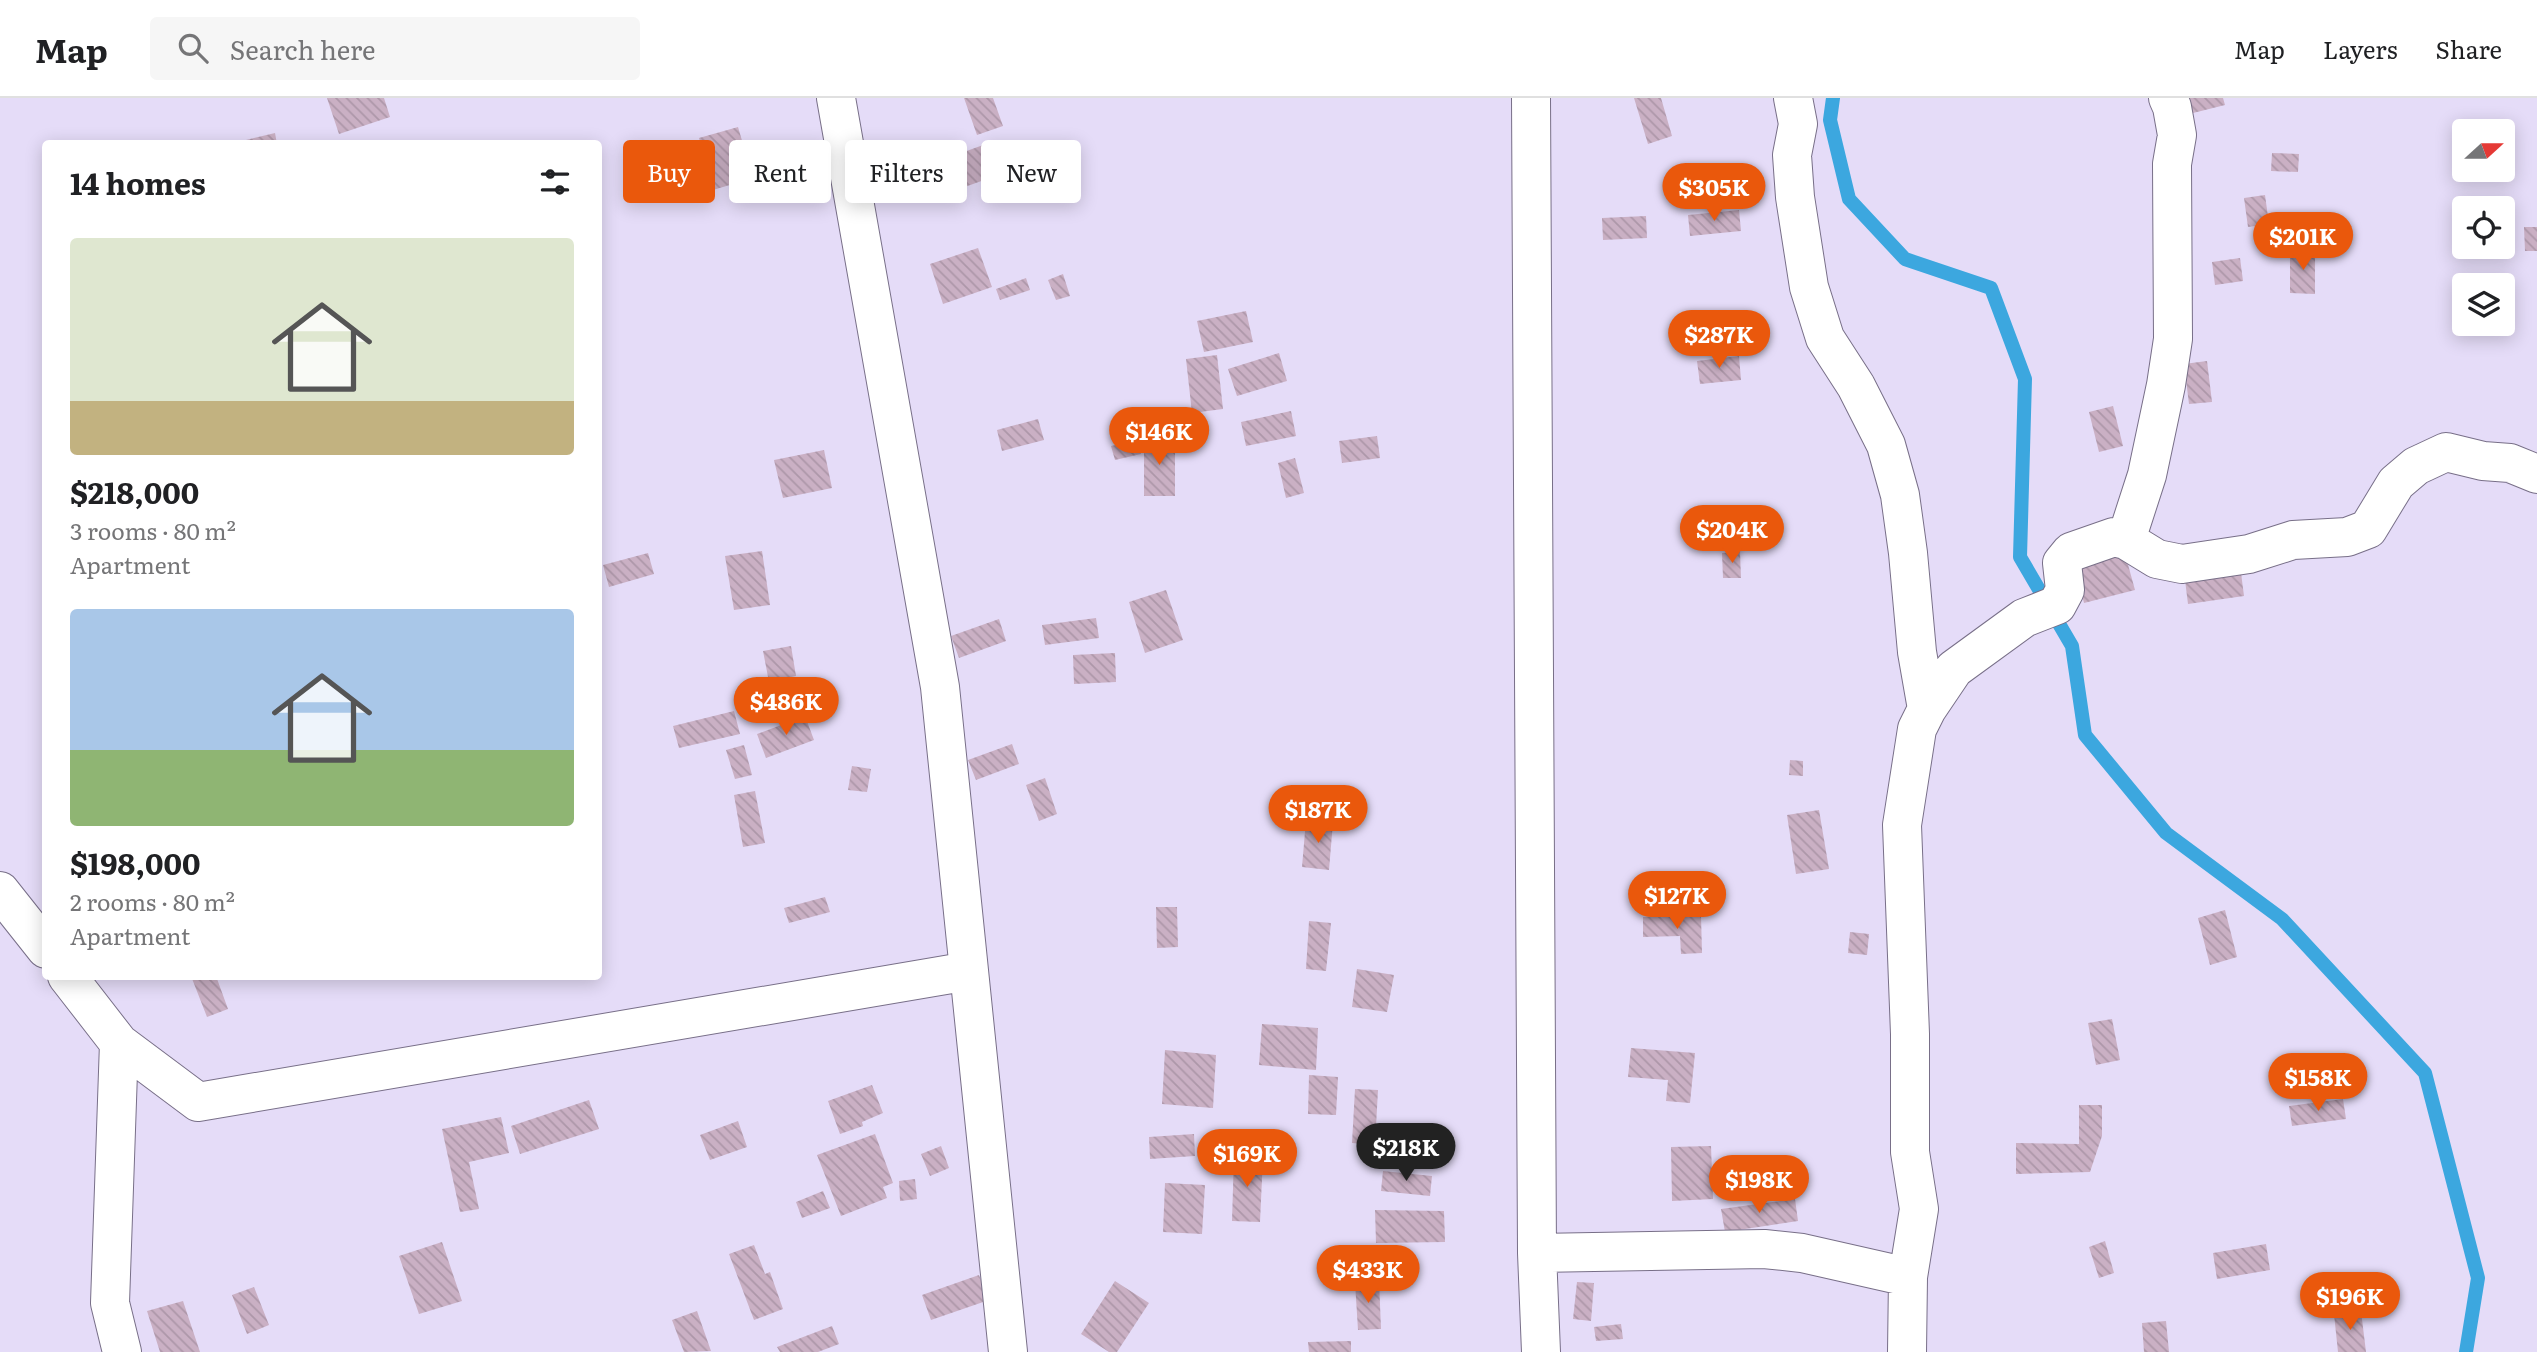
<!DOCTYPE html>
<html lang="en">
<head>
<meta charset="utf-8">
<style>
  body { margin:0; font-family:Literata,serif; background:#f6f6f6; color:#202124; height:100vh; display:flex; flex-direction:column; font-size:26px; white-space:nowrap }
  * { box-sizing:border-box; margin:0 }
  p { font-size:23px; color:#757577 }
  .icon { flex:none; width:38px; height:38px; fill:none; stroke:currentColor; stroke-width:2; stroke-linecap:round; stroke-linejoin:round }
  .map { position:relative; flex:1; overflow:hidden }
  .sheet { position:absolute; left:42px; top:42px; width:560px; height:840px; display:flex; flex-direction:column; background:#fff; border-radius:7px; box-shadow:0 4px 18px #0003 }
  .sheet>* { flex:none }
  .banner { position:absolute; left:623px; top:42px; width:665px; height:63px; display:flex; gap:14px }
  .needle { width:46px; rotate:69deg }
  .controls { position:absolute; left:2452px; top:21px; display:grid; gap:14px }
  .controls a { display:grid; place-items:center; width:63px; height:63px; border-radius:7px; background:#fff; box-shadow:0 4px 18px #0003; font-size:35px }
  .price { position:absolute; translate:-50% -60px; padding:0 16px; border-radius:24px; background:#ea580c; color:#fff; font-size:23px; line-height:46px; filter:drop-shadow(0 2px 4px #0008) }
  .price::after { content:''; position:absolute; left:50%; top:42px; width:21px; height:16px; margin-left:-10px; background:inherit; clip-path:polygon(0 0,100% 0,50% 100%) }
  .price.selected { background:#222; color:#fff }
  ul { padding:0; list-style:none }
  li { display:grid; align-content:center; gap:14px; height:371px; padding:0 28px }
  li span { display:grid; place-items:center; height:217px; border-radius:7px; color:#555 }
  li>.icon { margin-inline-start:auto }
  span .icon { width:126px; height:126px; fill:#fffc; stroke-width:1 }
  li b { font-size:30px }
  h2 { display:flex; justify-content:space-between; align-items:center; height:84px; padding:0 28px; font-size:30px }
  .pill { padding:0 24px; border-radius:7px; background:#fff; box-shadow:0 4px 18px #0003; font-size:24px; line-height:63px }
  .pill.selected { background:#ea580c; color:#fff }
  header { display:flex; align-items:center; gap:42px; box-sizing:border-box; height:98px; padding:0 35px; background:#fff; border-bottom:2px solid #e0e0e0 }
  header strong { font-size:33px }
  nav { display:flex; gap:38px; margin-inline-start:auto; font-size:24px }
  .search { width:490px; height:63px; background:#f6f6f6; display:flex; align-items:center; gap:18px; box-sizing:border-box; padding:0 24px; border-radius:7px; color:#757577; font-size:26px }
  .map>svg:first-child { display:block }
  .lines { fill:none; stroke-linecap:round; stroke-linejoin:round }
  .stream { stroke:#3ca7df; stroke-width:14 }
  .building { fill:url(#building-back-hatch) }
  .minor-casing { stroke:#786f88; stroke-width:40 }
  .minor { stroke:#fff; stroke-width:38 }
</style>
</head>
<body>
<header>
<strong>Map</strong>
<div class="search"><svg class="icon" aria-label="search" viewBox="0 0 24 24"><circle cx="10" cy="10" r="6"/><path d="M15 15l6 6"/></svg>Search here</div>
<nav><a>Map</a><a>Layers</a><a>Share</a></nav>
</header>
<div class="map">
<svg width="2537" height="1254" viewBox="0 0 2537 1254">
  <defs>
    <pattern id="building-back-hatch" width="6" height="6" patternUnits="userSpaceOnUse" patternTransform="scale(1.75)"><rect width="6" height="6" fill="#cab0c4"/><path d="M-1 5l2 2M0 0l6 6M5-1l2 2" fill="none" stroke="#ad97a9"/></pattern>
  </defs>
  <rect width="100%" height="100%" fill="#e5dcf8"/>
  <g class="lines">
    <path class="stream" d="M1833,0l-3,22 19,79 56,60 86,29 34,91 -5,178 52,89 13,89 81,98 116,86 143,154 53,205 -12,74"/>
  </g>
  <path class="building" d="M327,0h57l6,19 -51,17z
    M964,0h29l10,28 -26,9z
    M1634,0h27l11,38 -24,8z
    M2180,0h43l2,7 -40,10z
    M738,29l15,51 -40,12 -14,-52z
    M275,35l2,11h-35v-3z
    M997,42l12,31 -47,17 -12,-31z
    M2272,55l27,1 -1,18 -27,-1z
    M2265,97l4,29 -21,3 -4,-29z
    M1739,112l2,21 -51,5 -2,-21z
    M1646,118l1,22 -44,2 -1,-22z
    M2524,129h13v24h-12z
    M978,150l14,39 -49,17 -13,-40z
    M2290,153h25v43l-25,-1z
    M2240,160l3,23 -28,4 -3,-23z
    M1063,176l7,22 -14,4 -8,-20z
    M1026,180l4,12 -30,10 -4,-11z
    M1246,213l7,31 -49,10 -7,-31z
    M1279,255l8,28 -50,15 -9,-27z
    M1217,257l6,54 -31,4 -6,-54z
    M1739,258l2,24 -41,4 -3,-23z
    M2207,263l5,41 -23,2 -5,-40z
    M2113,308l10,40 -24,6 -10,-40z
    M1291,313l5,25 -50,10 -5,-24z
    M1038,321l6,21 -42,11 -5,-21z
    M1377,338l3,22 -38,5 -3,-22z
    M1144,340l31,1v57h-31z
    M1138,342l3,14 -26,6 -4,-14z
    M824,352l8,38 -49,10 -9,-38z
    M1295,360l9,35 -18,5 -8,-35z
    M2124,452l11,40 -51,13 -10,-40z
    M762,453l8,54 -36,5 -9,-54z
    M1740,454l1,26h-18l-1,-25z
    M648,455l6,21 -45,13 -6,-22z
    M2240,467l4,31 -56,8 -4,-32z
    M1166,492l17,50 -38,13 -16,-51z
    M1096,520l3,20 -54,7 -3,-20z
    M999,521l7,22 -47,17 -8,-22z
    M791,548l5,30 -27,6 -6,-31z
    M1115,555l1,29 -42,2 -1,-29z
    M734,613l6,23 -61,14 -6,-22z
    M805,618l9,24 -48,18 -9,-24z
    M1012,646l7,20 -43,16 -8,-20z
    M744,647l8,30 -17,4 -9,-29z
    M1790,662l13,1v15l-14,-1z
    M852,668l19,3 -4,23 -19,-2z
    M1045,680l12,36 -18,7 -13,-36z
    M755,693l10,52 -22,4 -9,-52z
    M1819,712l10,59 -33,5 -9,-59z
    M1306,722l27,2 -4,48 -27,-3z
    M825,799l5,15 -41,11 -5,-15z
    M1156,809h21l1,40 -21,1z
    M2225,812l12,47 -27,8 -12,-47z
    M1701,817l1,38 -21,1 -1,-18 -37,1v-20z
    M1309,823l22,2 -5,48 -20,-2z
    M1850,834l19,2 -2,21 -19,-2z
    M1357,871l37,6 -7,37 -35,-5z
    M191,878h25l12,33 -21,8z
    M2112,921l8,41 -24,5 -8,-42z
    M1262,926l56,4 -2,42 -57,-5z
    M1631,950l64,5 -5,50 -24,-2 2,-21 -40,-3z
    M1165,952l51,5 -3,53 -51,-4z
    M1309,977l29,2 -2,38 -28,-1z
    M872,987l11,28 -21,9 1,4 -23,8 -12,-33z
    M1355,991l23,1 -3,55 -23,-2z
    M2343,1001l3,20 -54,7 -3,-20z
    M589,1002l10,29 -79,25 -9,-28z
    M2079,1007h23v31l-12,36 -74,2v-31l63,1z
    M501,1019l8,36 -40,9 10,47 -19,3 -18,-83z
    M738,1023l9,26 -37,13 -10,-25z
    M875,1036l18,49 -10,4 4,11 -46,18 -24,-61z
    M1194,1036l1,22 -45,3 -1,-22z
    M941,1048l8,22 -19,8 -9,-22z
    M1711,1048l2,53 -41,2 -1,-54z
    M1234,1057l29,2 -3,65 -28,-1z
    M1383,1073l49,5 -2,20 -49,-5z
    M915,1081l2,20 -17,2 -1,-20z
    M1165,1085l40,2 -3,49 -39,-2z
    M823,1093l7,17 -28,10 -6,-16z
    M1795,1101l3,22 -73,11 -4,-23z
    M1375,1112l69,1 1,31 -69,1z
    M2105,1143l9,32 -15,5 -10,-31z
    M442,1144l20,59 -43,13 -20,-58z
    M2266,1146l4,26 -53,9 -4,-26z
    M754,1147l11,29 5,-2 13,37 -29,11 -25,-66z
    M979,1177l10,25 -58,20 -9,-25z
    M1379,1182l2,49 -23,1 -3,-48z
    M1115,1183l34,22 -32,49h-8l-28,-18z
    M1577,1184l17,1 -3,38 -18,-2z
    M254,1189l15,38 -22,9 -15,-39z
    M183,1203l17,51h-40l-13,-41z
    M697,1213l14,40 -27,1 -12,-32z
    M2361,1213l5,41h-28l-4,-38z
    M2166,1223l3,31h-25l-2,-29z
    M1621,1226l2,15 -27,2 -2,-14z
    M832,1228l7,18 -21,8h-38l-3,-5z
    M1351,1243v11h-42l-1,-10z"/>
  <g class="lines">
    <defs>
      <path id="minor" d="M836,0l104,589 68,665
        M1531,0l6,1155 4,99
        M1793,0l5,26 -6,31 3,42 14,90 16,51 31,48 30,59 14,50 8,58 9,99 10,57
        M2126,442l21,-65 19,-90 7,-46 -1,-175 5,-29 -5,-28 -4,-9
        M0,793l46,58
        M67,878l52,67 79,59 771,-131
        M119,945l-9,260 12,49
        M1537,1155l227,-4 38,4 106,24
        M1907,1254l1,-75 11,-68 -9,-57v-118l-8,-209 15,-96 10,-20 27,-40 70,-51 33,-13 8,-15 -3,-27 9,-11 43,-15 12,3 31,19 25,5 67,-10 44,-14 54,-3 21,-8 28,-46 20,-17 30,-14 37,9 27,2 27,11"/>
    </defs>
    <use href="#minor" class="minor-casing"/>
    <use href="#minor" class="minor"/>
  </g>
</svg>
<div class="controls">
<a><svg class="needle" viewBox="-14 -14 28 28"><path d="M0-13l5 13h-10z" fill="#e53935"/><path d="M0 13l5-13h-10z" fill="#757577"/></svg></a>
<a><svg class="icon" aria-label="locate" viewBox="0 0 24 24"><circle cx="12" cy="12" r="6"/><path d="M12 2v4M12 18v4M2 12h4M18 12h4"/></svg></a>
<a><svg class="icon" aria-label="layers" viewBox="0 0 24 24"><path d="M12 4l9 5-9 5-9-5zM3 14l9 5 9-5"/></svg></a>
</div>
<b class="price" style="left:1714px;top:125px">$305K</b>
<b class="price" style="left:2303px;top:174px">$201K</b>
<b class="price" style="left:1719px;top:272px">$287K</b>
<b class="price" style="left:1159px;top:369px">$146K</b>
<b class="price" style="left:1732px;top:467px">$204K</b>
<b class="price" style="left:786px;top:639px">$486K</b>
<b class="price" style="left:1318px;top:747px">$187K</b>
<b class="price" style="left:1677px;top:833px">$127K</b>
<b class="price" style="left:2318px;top:1015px">$158K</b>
<b class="price selected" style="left:1406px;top:1085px">$218K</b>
<b class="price" style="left:1247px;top:1091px">$169K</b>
<b class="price" style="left:1759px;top:1117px">$198K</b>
<b class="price" style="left:1368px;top:1207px">$433K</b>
<b class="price" style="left:2350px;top:1234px">$196K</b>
<div class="banner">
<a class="pill selected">Buy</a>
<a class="pill">Rent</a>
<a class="pill">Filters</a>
<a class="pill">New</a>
</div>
<section class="sheet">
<h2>14 homes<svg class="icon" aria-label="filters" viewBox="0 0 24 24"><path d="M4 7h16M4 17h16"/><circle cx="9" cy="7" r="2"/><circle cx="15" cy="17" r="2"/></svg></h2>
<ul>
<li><span style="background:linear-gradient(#dfe7d0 75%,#c2b280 0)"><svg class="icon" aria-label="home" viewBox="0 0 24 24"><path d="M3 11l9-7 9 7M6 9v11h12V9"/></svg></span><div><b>$218,000</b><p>3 rooms · 80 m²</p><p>Apartment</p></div></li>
<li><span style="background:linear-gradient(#a9c7e8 65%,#8fb573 0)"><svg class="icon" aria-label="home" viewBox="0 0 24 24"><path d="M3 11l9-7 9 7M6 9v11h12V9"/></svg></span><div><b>$198,000</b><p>2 rooms · 80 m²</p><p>Apartment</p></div></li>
</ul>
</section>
</div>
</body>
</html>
